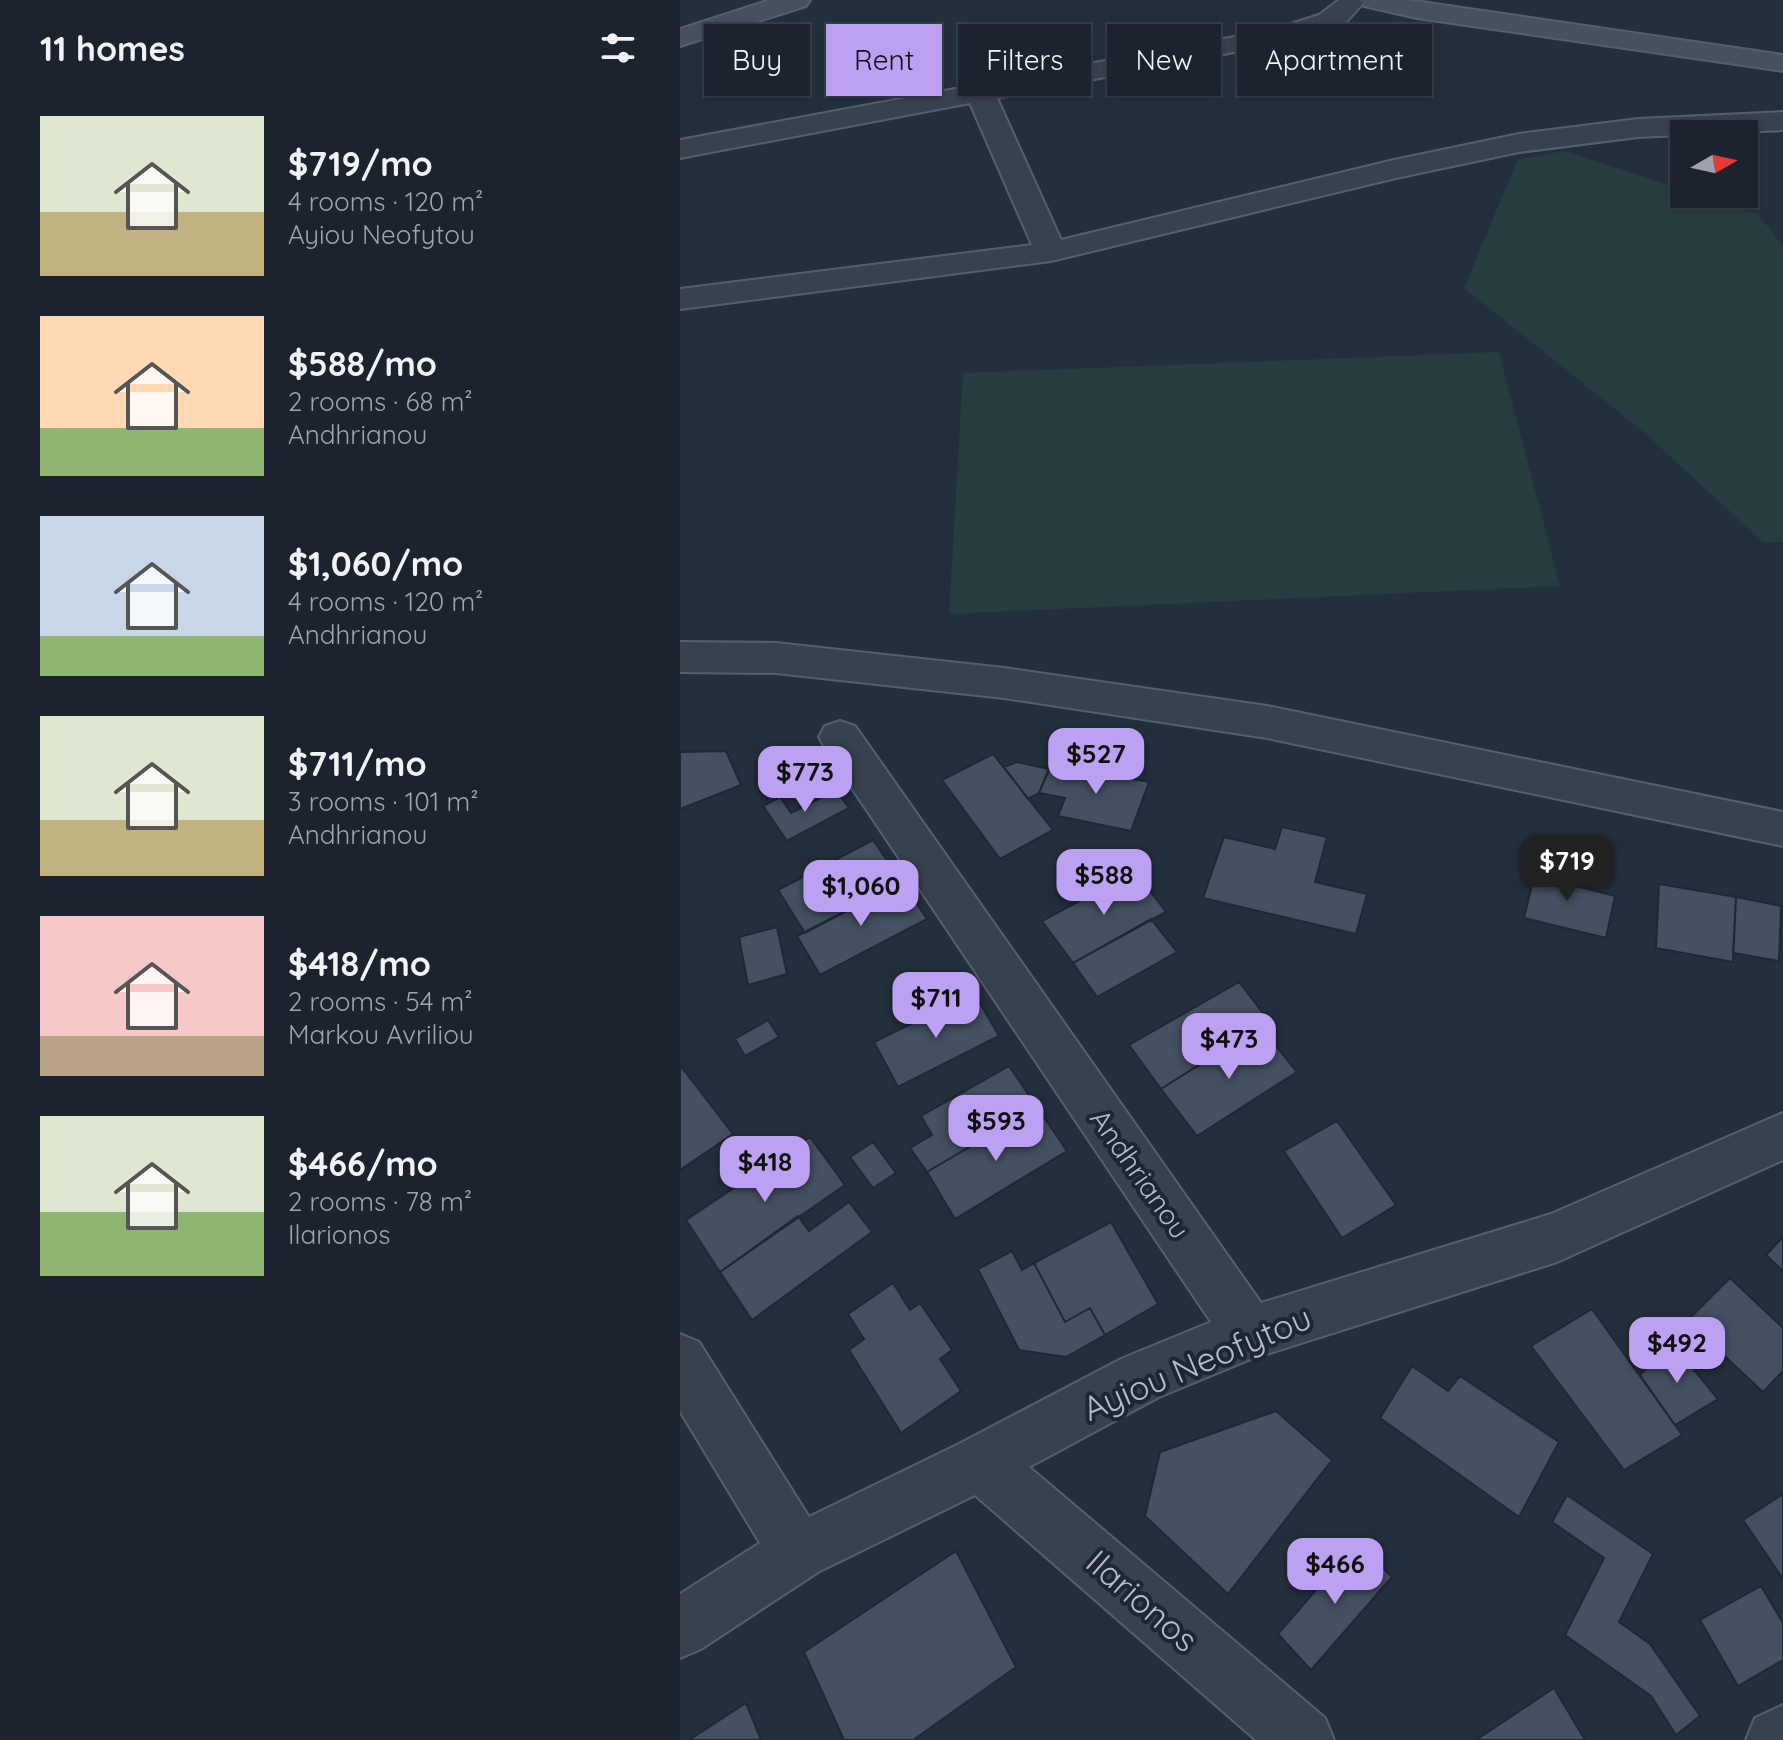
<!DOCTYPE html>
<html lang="en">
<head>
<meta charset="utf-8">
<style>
  body { margin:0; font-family:Quicksand,sans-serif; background:#282f3a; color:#f1f3f6; height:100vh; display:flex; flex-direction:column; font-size:30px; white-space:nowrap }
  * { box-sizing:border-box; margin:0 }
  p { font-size:26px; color:#a0a4aa }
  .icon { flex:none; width:44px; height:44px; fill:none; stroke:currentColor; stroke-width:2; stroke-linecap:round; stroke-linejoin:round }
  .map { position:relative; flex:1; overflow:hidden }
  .panel { display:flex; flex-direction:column; background:#1b232e; width:680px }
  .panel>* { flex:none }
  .banner { position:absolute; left:24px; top:24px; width:760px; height:72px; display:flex; gap:16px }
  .needle { width:52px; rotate:81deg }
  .tools { position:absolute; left:990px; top:120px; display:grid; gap:16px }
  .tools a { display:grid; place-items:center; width:88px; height:88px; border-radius:0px; background:#1b232e; box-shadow:0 2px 6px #0004,0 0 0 2px #39404a; font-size:40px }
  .price { position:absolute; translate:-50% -68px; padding:0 18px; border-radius:16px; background:#bca0f2; color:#111; font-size:26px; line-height:52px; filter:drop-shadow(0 2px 4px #0008) }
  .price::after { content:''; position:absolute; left:50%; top:48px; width:24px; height:18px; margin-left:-12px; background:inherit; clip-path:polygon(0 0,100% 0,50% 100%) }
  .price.current { background:#222; color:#fff }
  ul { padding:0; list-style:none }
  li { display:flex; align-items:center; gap:24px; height:200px; padding:0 40px }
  li span { display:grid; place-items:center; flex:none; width:224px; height:160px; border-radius:0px; color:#555 }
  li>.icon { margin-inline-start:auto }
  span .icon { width:96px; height:96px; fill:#fffc; stroke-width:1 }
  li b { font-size:34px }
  h2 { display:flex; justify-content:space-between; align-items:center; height:96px; padding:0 40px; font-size:34px }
  .tag { padding:0 28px; border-radius:0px; background:#1b232e; box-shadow:0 2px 6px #0004,0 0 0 2px #39404a; font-size:28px; line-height:72px }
  .tag.current { background:#bca0f2; color:#111 }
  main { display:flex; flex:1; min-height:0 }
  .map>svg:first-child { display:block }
  .green { fill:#263c3f }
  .building { fill:#455162; stroke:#1f2835; stroke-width:2 }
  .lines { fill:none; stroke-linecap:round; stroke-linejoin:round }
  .street-casing { stroke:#565f6c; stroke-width:4 }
  .secondary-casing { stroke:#565f6c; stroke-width:4 }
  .street { fill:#38414e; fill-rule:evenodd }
  .secondary { fill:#465061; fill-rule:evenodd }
  .labels { text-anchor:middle; stroke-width:8; stroke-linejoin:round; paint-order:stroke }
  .street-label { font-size:28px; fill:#b4bcc9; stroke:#1d2633 }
  .near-street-label { font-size:34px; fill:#b4bcc9; stroke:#1d2633 }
</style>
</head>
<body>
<main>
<section class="panel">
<h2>11 homes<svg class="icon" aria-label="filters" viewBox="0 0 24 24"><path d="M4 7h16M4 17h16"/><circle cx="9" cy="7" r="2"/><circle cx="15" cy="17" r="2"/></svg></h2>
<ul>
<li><span style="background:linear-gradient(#dfe7d0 60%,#c2b280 0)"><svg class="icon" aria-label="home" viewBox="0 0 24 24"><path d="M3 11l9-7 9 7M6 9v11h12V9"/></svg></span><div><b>$719/mo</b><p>4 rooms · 120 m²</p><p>Ayiou Neofytou</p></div></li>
<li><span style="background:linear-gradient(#ffd9b3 70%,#8fb573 0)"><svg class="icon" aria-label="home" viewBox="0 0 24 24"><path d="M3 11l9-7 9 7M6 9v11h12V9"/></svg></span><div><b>$588/mo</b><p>2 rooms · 68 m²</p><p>Andhrianou</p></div></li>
<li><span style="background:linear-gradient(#c9d6e8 75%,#8fb573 0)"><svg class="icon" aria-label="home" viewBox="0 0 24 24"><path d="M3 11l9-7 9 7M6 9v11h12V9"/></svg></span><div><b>$1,060/mo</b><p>4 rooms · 120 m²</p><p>Andhrianou</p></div></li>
<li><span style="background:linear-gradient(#dfe7d0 65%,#c2b280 0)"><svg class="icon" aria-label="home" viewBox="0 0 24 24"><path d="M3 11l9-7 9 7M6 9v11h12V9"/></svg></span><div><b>$711/mo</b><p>3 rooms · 101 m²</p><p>Andhrianou</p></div></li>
<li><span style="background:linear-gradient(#f6c9c9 75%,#b9a48a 0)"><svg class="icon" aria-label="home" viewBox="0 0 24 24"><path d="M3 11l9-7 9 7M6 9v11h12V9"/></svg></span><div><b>$418/mo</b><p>2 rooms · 54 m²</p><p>Markou Avriliou</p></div></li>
<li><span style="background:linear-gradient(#dfe7d0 60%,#8fb573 0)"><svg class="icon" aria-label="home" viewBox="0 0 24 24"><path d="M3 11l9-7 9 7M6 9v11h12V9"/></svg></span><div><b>$466/mo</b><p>2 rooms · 78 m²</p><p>Ilarionos</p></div></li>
</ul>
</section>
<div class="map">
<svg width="1103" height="1740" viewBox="0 0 1103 1740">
  <rect width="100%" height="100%" fill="#242f3e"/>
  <path class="green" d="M885,151l119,39v4h14l60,20 25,32v296h-20l-118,-109 -181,-145 54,-129z
    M819,352l61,234 -611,28 14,-241z"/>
  <path class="building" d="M46,751l15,34 -61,24v-57z
    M313,754l60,76 -53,29 -58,-79z
    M337,762l32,7 -10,24 -11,6 -24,-32z
    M372,763l97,19 -18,49 -73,-15 7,-18 -26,-5z
    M156,790l13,18 -62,33 -24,-35 17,-9 11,16z
    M602,827l45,10 -12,45 52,12 -11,40 -153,-36 21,-61 51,12z
    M193,840l29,42 -97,51 -27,-43z
    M858,860l30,7 -4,16 51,13 -9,42 -82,-20z
    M455,871l31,41 -93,51 -31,-42z
    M222,882l25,37 -107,56 -23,-39z
    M979,884l77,13 -3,65 -77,-14z
    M1056,897l45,9 -2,55 -46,-8z
    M471,919l26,33 -80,45 -24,-34z
    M97,927l10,47 -39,11 -9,-48z
    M559,982l30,39 -108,68 -32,-44z
    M294,993l25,43 -101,51 -24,-45z
    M88,1020l11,17 -34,19 -10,-17z
    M580,1026l37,46 -100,64 -36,-47z
    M0,1065l53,69 -53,36z
    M329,1066l28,41 -110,65 -17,-24 22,-13 -11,-19z
    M357,1107l30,44 -112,68 -28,-47z
    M657,1121l59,84 -54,33 -58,-87z
    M130,1137l35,48 -125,87 -34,-52z
    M193,1142l23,31 -23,15 -23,-31z
    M169,1202l23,30 -120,88 -32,-48 78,-56 11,15z
    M431,1222l47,82 -53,31 -15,-27 -25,14 -31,-59z
    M1103,1237v34l-17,-16z
    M332,1251l10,19 12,-7 31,59 25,-14 15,27 -39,22 -47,-7 -41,-81z
    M1050,1278l53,50v43l-20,21 -76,-71z
    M213,1283l17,27 10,-7 32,47 -12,9 21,32 -60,42 -52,-83 15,-11 -16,-25z
    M912,1309l90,126 -58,35 -93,-124z
    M991,1342l47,57 -43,26 -35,-50z
    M732,1366l36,25 12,-15 99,66 -40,75 -139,-99z
    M596,1411l56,49 -104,134 -83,-78 15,-64z
    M1103,1494v85l-40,-59z
    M887,1495l86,59 -34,68 31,22 50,72 -24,19 -25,-39 -86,-61 39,-77 -52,-36z
    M677,1542l35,35 -81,93 -33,-36z
    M276,1551l60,116 -103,73h-69l-40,-88z
    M1081,1586l22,37v37l-45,26 -38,-66z
    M874,1688l31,52h-109z
    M66,1703l15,37h-72z"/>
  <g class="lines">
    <defs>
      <path id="street" d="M659,0h27l-19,21 -41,17 -309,60 64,142 333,-80 125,-26 119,-15 145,-7v18l-145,7 -119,15 -123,26 -345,83 -371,48v-20l352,-44 -62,-142 -290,55v-18l592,-110 47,-15z
        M0,642l96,1 228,25 263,38 516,106v34l-516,-108 -263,-40 -228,-25 -96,-1z
        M160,721l15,5 406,577 290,-89 232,-101v47l-226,102 -306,97 -92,38 -130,70 296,251 9,22h-78l-281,-245 -157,77 -117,77 -21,9v-64l80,-51 -80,-132v-77l19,8 110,175 152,-74 160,-84 90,-37 -386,-574 -6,-11 6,-11z
        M1103,1705v35h-37l9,-22z"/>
      <path id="secondary" d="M90,0h40l-4,6 -126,40v-17z
        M680,0h48l375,55v16l-366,-53 -53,-12z"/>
    </defs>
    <use href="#street" class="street-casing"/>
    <use href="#secondary" class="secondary-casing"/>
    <use href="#street" class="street"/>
    <use href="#secondary" class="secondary"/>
  </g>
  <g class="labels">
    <g class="street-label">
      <text transform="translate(460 1174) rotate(55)" y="10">Andhrianou</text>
    </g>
    <g class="near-street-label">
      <text transform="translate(517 1363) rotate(-23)" y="12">Ayiou Neofytou</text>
      <text transform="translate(462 1601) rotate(41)" y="12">Ilarionos</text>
    </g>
  </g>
</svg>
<div class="tools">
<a><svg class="needle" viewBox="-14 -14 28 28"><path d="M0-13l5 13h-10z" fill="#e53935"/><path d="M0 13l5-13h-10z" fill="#a0a4aa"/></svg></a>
</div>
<b class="price" style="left:416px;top:796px">$527</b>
<b class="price" style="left:125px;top:814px">$773</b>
<b class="price current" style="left:887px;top:903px">$719</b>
<b class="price" style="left:424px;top:917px">$588</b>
<b class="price" style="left:181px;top:928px">$1,060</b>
<b class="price" style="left:256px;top:1040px">$711</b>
<b class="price" style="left:549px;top:1081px">$473</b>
<b class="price" style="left:316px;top:1163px">$593</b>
<b class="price" style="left:85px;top:1204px">$418</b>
<b class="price" style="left:997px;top:1385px">$492</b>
<b class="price" style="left:655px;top:1606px">$466</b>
<div class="banner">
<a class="tag">Buy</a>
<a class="tag current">Rent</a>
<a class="tag">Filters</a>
<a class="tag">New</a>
<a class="tag">Apartment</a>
</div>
</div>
</main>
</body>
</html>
